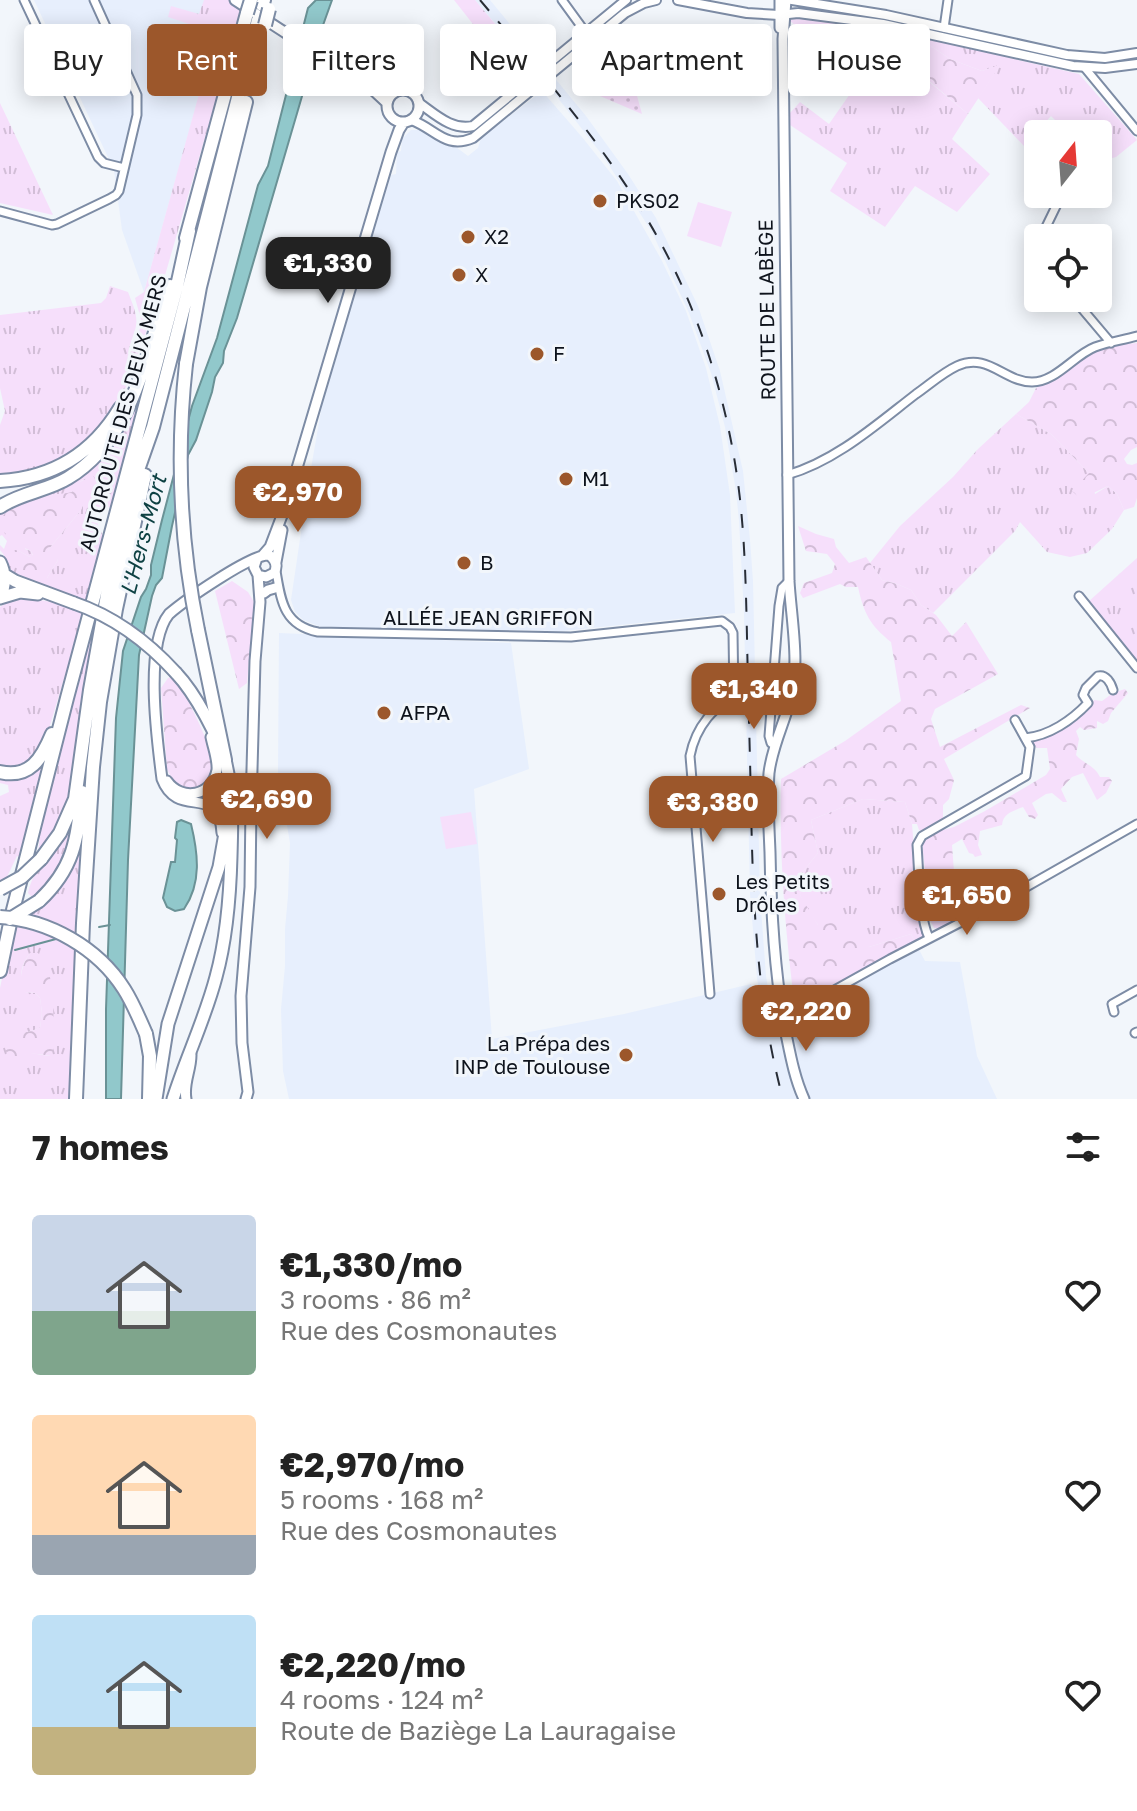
<!DOCTYPE html>
<html lang="en">
<head>
<meta charset="utf-8">
<style>
  body { margin:0; font-family:"Golos Text",sans-serif; background:#f6f6f6; color:#222; height:100vh; display:flex; flex-direction:column; font-size:30px; white-space:nowrap }
  * { box-sizing:border-box; margin:0 }
  p { font-size:26px; color:#767676 }
  .icon { flex:none; width:44px; height:44px; fill:none; stroke:currentColor; stroke-width:2; stroke-linecap:round; stroke-linejoin:round }
  .map { position:relative; height:1099px; overflow:hidden }
  .sheet { display:flex; flex-direction:column; background:#fff; flex:1 }
  .sheet>* { flex:none }
  .hud { position:absolute; left:24px; top:24px; width:1090px; height:72px; display:flex; gap:16px }
  .needle { width:52px; rotate:17deg }
  .buttons { position:absolute; left:1024px; top:120px; display:grid; gap:16px }
  .buttons a { display:grid; place-items:center; width:88px; height:88px; border-radius:8px; background:#fff; box-shadow:0 4px 20px #0003; font-size:40px }
  .price { position:absolute; translate:-50% -68px; padding:0 18px; border-radius:16px; background:#9c572b; color:#fff; font-size:26px; line-height:52px; filter:drop-shadow(0 2px 4px #0008) }
  .price::after { content:''; position:absolute; left:50%; top:48px; width:24px; height:18px; margin-left:-12px; background:inherit; clip-path:polygon(0 0,100% 0,50% 100%) }
  .price.active { background:#222; color:#fff }
  ul { padding:0; list-style:none }
  li { display:flex; align-items:center; gap:24px; height:200px; padding:0 32px }
  li span { display:grid; place-items:center; flex:none; width:224px; height:160px; border-radius:8px; color:#555 }
  li>.icon { margin-inline-start:auto }
  span .icon { width:96px; height:96px; fill:#fffc; stroke-width:1 }
  li b { font-size:34px }
  h2 { display:flex; justify-content:space-between; align-items:center; height:96px; padding:0 32px; font-size:34px }
  .chip { padding:0 28px; border-radius:8px; background:#fff; box-shadow:0 4px 20px #0003; font-size:28px; line-height:72px }
  .chip.active { background:#9c572b; color:#fff }
  .map>svg:first-child { display:block }
  .built { fill:#e7effd }
  .grass { fill:url(#grass-tufts); fill-rule:evenodd }
  .forest { fill:url(#forest-crowns) }
  .garden { fill:url(#garden-dots) }
  .pitch { fill:#f6dffb }
  .water { fill:#91c8cb; stroke:#6a9296; stroke-width:2 }
  .lines { fill:none; stroke-linecap:round; stroke-linejoin:round }
  .stream { stroke:#6a9296; stroke-width:2 }
  .minor-casing { stroke:#7d8ca5; stroke-width:11 }
  .tertiary-casing { stroke:#7d8ca5; stroke-width:12 }
  .secondary-casing { stroke:#7d8ca5; stroke-width:13 }
  .trunk-casing { stroke:#7d8ca5; stroke-width:15 }
  .motorway-casing { stroke:#7d8ca5; stroke-width:16 }
  .minor { stroke:#fff; stroke-width:7 }
  .tertiary { stroke:#fff; stroke-width:8 }
  .secondary { stroke:#fff; stroke-width:9 }
  .trunk { stroke:#fff; stroke-width:11 }
  .motorway { stroke:#fff; stroke-width:12 }
  .rail { stroke:#282d36; stroke-width:2; stroke-dasharray:14 14; stroke-linecap:butt }
  .minor-bridge-casing { stroke:#7d8ca5; stroke-width:11; stroke-linecap:butt }
  .trunk-bridge-casing { stroke:#7d8ca5; stroke-width:15; stroke-linecap:butt }
  .motorway-bridge-casing { stroke:#7d8ca5; stroke-width:16; stroke-linecap:butt }
  .minor-bridge { stroke:#fff; stroke-width:7 }
  .trunk-bridge { stroke:#fff; stroke-width:11 }
  .motorway-bridge { stroke:#fff; stroke-width:12 }
  .poi-dot { fill:#9c572b; stroke:#f2f6fb; stroke-width:3 }
  .labels { text-anchor:middle; stroke-width:6; stroke-linejoin:round; paint-order:stroke }
  .poi-label { font-size:20px; fill:#0e131c; stroke:#f2f6fb; text-anchor:start }
  .street-label { font-size:20px; fill:#0e131c; stroke:#f2f6fb }
  .water-label { font-size:22px; font-style:italic; fill:#0d4143; stroke:#f2f6fb }
</style>
</head>
<body>
<div class="map">
<svg width="1137" height="1099" viewBox="0 0 1137 1099">
  <defs>
    <pattern id="grass-tufts" width="24" height="20" patternUnits="userSpaceOnUse" patternTransform="scale(2)"><rect width="24" height="20" fill="#f6dffb"/><path d="M3 7l-1-3M5 7V3M7 7l1-3M15 17l-1-3M17 17v-4M19 17l1-3" fill="none" stroke="#d2bed7"/></pattern>
    <pattern id="forest-crowns" width="20" height="18" patternUnits="userSpaceOnUse" patternTransform="scale(2)"><rect width="20" height="18" fill="#f6dffb"/><path d="M2 6a3 3 0 1 1 6 0M12 15a3 3 0 1 1 6 0" fill="none" stroke="#d2bed7"/></pattern>
    <pattern id="garden-dots" width="8" height="8" patternUnits="userSpaceOnUse" patternTransform="scale(2)"><rect width="8" height="8" fill="#f6dffb"/><path d="M2 2h.1M6 6h.1" fill="none" stroke="#d2bed7" stroke-width="1.8" stroke-linecap="round"/></pattern>
  </defs>
  <rect width="100%" height="100%" fill="#f2f6fb"/>
  <path class="built" d="M34,0h183l7,6 -80,286 -22,-62 -8,-60z
    M475,0h15l96,116 42,58 28,44 42,88 22,65 23,100 7,69 3,41 7,314 6,81 7,43 142,-77 10,19 35,1 17,94 20,43h-708l-6,-28 -2,-62 4,-43v-37l3,-33 2,-53 -12,-71 1,-139 232,10 18,126 -55,20 18,250 132,-25 127,-30 6,20 3,26 5,-3 -8,-49 -7,-84 -6,-280 -5,-93 -3,-30 -11,-64 -14,-54 -22,-60 -37,-81 -49,-76 -56,-72z
    M542,91l40,46 35,44 44,78 25,52 20,57 14,58 10,69 5,118 -173,18 -241,-4 -18,-7 -8,-8 -4,-12 13,-88h52v-8l-51,-1 17,-98 69,-230 5,-1 1,-22 4,-1 1,-12 9,-9h11l18,11 16,6 12,9 10,-8 3,-10z"/>
  <path class="grass" d="M204,0h28l8,7 1,6 -82,283 -36,99 -11,19 -32,35 -42,22 -38,6v-52l5,-14 -5,-23v-73l101,-12 5,-5 4,-12 18,6c4,11 10,22 8,34 -2,10 -7,18 -8,28h2l12,-31 -7,-25 9,-6 72,-259 -48,-16 3,-11 28,8z
    M800,18l111,17 168,39 58,66 -21,17 -18,5v-28h-29l-18,-18 -27,30 -46,-48 22,-33 -18,6 -32,-12 -22,-15 -22,-5 -5,8 -16,-1 -38,-12 -11,6 -15,2 72,55 22,-27 53,44 -16,25 38,35 -33,38 -42,-26 -30,41 -55,-36 17,-28 -57,-38v-12l10,-11 29,22 30,-43 -70,-61z
    M0,103l53,112 -53,-12z
    M145,376l2,1 -35,129 -15,5 -1,9 8,18 -17,64 -70,-25c-9,-7 -9,-19 -17,-27v-5l4,4 3,-8 -5,-6 -2,1v-24l77,-35zM88,478l4,7 -4,6 -7,19 -33,40 10,10 -11,18 -30,-28 13,7 3,-1 -2,-5 -6,-2 13,-49 15,-5 15,-1 4,-2 9,-11z
    M1016,414l35,20 39,40 5,20 13,-8 9,8 7,16 -12,19 -25,24 -17,4 -23,-5 -27,-30 -5,9 -82,82 -12,-8 -10,-15 -14,-6 -15,-4 -12,-17 30,-37 53,-49 25,-28z
    M1137,558v106l-49,-62z
    M21,597l31,5 32,10 -36,120 -10,20 -13,13 -9,3 -16,-2v-159l14,-9z
    M94,616l3,2 -25,171c-6,24 -18,47 -34,66l3,-32z
    M41,764l3,2 -24,91 -3,-1 -11,23 -6,5v-88l9,-4 -1,-7 -8,-2v-7z
    M863,799l42,3 7,22 8,98 5,14 -10,6 -4,-8 -42,13 -51,-22 -11,-16 -7,-14 1,-21 17,-21 -7,-33z
    M76,815l-6,36 -20,36 -17,11 -5,-5c6,-24 11,-20 25,-38 10,-12 16,-26 23,-40z
    M82,835h3l-7,102 -22,-12 -28,-9c30,-21 46,-46 54,-81z
    M13,925l35,10 30,17 -6,147h-72v-111zM30,953c11,31 33,70 20,103l-20,-3 -8,2 6,-23 12,-4 2,-15 -2,-15 -5,-5 -10,-1c-6,-16 -5,-25 5,-39z"/>
  <path class="forest" d="M454,0h21l46,55 -15,11z
    M824,32l12,8 11,-6 38,12 16,1 5,-8 22,5 22,15 32,12 19,-7 -33,50 -52,-44 -22,28 -74,-56z
    M1137,343v104l-6,3 -7,9 3,5 5,1 5,-2v35l-3,9 -10,3 -7,-16 -9,-8 -27,13 -9,-8 17,-18 -38,-39 -35,-20 13,-12 7,-14 69,-42z
    M90,476h3l2,2 -14,32 -33,40 7,4 3,6 -11,18c-16,5 -39,-8 -34,-28h4l13,7 3,-2 -2,-4 -15,-7 -15,-15c0,-5 -1,-9 2,-13 6,-9 38,-18 50,-21 7,-2 13,-1 19,-3l3,-7z
    M798,526l18,8 18,5 2,8 13,16 17,-6 16,23 15,4 14,6 10,15 15,10 16,21 14,-14 32,52 -63,35 -4,10 9,28 81,-42 9,3 -86,51 10,21 -5,19 -6,6v25l11,-3 31,-16 61,-36 4,-6 -3,-21h-10l-7,-7c15,-8 41,-28 56,-28l8,-13 8,1 11,-8 12,-4 3,4 -17,20 -3,8 -5,3 -6,-3v7l-13,2 -4,-3 -4,4 3,8 -3,16c8,9 19,11 24,22h9l3,4 -6,12 -9,7 -14,-27 -11,4 -11,12 6,13h-4l-11,-9 -6,1 -14,9 6,12 -3,4 -6,-2 -6,-10c-10,4 -20,6 -21,18l-22,6 -2,14 4,10 -7,2 -2,-3 -4,-1 -7,-14 -10,6 5,67 -4,11 -13,6 -6,-1 -4,-8 -8,-78 6,-6 -1,-4 -8,-2 -2,-6h-5l-7,-22 -42,-3 -52,21 7,33 -17,21 -1,21 18,30 40,-6 11,28 42,-13 4,8 -120,65c-10,-76 -16,-152 -14,-228l64,-38 56,-40 -10,-59c-21,-17 -27,-28 -33,-55h-12l-6,-3 -37,14 -3,-5 4,-10 28,-10 3,-9 -8,-10 -21,-3z
    M232,581l16,11 6,10 -7,81 -8,6 -24,-98z
    M172,677l5,2c10,20 32,60 35,81 4,31 -31,44 -45,9l-6,-81 7,-10z
    M30,953h8l9,10 5,24 3,57 -4,12c-14,-2 -24,-5 -35,4l-9,-5 -3,-13 5,-11 19,1 12,-4 2,-15 -2,-15 -5,-5 -10,-1 -4,-3c-1,-14 1,-25 9,-36z"/>
  <path class="garden" d="M629,39l2,35 11,40 -70,-30z"/>
  <path class="pitch" d="M698,202l34,10 -11,35 -34,-11z
    M471,812l6,32 -31,5 -6,-32z"/>
  <path class="water" d="M316,0h16l-10,28 -85,290 -13,33 -1,12 -8,14 -3,15 -16,48 -8,15 -16,71 -10,52 -6,7 -4,11 -13,59 -11,205 -7,239h-15v-90l10,-291 7,-67 18,-54 5,-8 5,-14v-10l11,-45 30,-114 25,-68 41,-153 10,-19 40,-158z
    M181,820l10,4c7,29 11,59 -7,85l-9,2 -8,-4 -4,-9 8,-36h4l2,-22 -2,-2 2,-16z"/>
  <g class="lines">
    <path class="stream" d="M99,927l11,-2
      M15,950l41,-11"/>
    <defs>
      <path id="minor" d="M24,0l74,157 6,6 20,5
        M562,0l24,33
        M944,28l4,-28
        M1085,68l52,63
        M0,211l52,14 5,-1 52,-25 7,-4 3,-4 18,-76v-20l-43,-95
        M1038,258l-5,-13 13,-18 16,-33
        M1073,298l38,45
        M787,475c49,-14 90,-51 129,-81 13,-9 26,-21 41,-28 31,-14 47,16 75,16 24,0 42,-27 63,-35 13,-5 28,-7 42,-11
        M276,571c5,29 7,54 42,61l253,5 151,-16 8,6 3,6 1,65
        M1079,596l58,72
        M1025,738c24,-2 47,-18 63,-35l-5,-8 3,-7 12,-12c8,-2 13,7 15,14
        M775,745l-4,-2 -2,-7 10,-130 3,-18 7,-7
        M929,938c-10,-21 -10,-68 -12,-93l5,-9 104,-60 4,-29 -15,-27
        M710,994l-20,-238c5,-26 24,-56 53,-59
        M1114,1012l-2,-8 25,-14
        M783,1016l10,-3 97,-54 110,-57 137,-78
        M1135,1033l2,-1"/>
      <path id="tertiary" d="M678,0l69,13 32,2 19,-2 85,11 190,42 32,2 32,-4
        M792,0l94,15 181,40 38,3 32,-5
        M419,103c16,11 33,28 54,23l153,-126
        M411,120c24,8 34,30 62,18l152,-125 19,-10 12,-3"/>
      <path id="secondary" d="M235,0l137,89 15,14
        M780,0v28
        M786,0l-3,39 6,542c2,35 11,82 2,116 -6,25 -19,49 -22,76 -2,26 0,53 1,79 1,60 4,118 15,177 5,24 9,48 19,70
        M335,59l36,21 24,11
        M387 106a16 16 0 1 1 32 0a16 16 0 1 1-32 0Z
        M263,555l7,-8 16,-42 105,-353 8,-22 5,-8
        M276,562l6,-32
        M264,593l4,-3 7,-2
        M167,781c15,21 45,15 50,-11 1,-10 -4,-23 -6,-33
        M222,833c-3,-52 -44,-12 -60,-54 -5,-39 -18,-134 7,-165 15,-13 82,-60 100,-59 7,5 9,11 5,18l-8,4 -8,-2 -4,-8 3,-9
        M186,1099c-3,-16 5,-28 5,-44
        M246,1099l2,-7 -6,-49 -1,-47 9,-109 1,-82 4,-144 5,-59 -2,-27"/>
      <path id="trunk" d="M0,562c6,12 6,23 0,36
        M5,575l10,6 59,22
        M0,598l20,-6 18,2
        M156,1099l12,-75 51,-157 8,-45
        M173,1099c13,-41 32,-80 43,-122 11,-40 14,-80 15,-121 1,-31 2,-62 -5,-92 -7,-27 -31,-71 -50,-91"/>
      <path id="motorway" d="M262,5l2,-5
        M186,238l61,-225
        M186,364l14,-77 46,-185
        M0,481c53,-3 93,-28 120,-73
        M0,507c20,-14 47,-16 68,-29 51,-31 68,-86 85,-139 5,-18 11,-36 17,-53
        M198,630l27,130
        M0,772c30,7 42,-14 52,-38
        M41,859l19,-26 15,-34 15,-109 17,-95 32,-128 14,-40 105,-407
        M39,901c36,-34 38,-62 43,-109
        M0,971l12,-57 55,-216 110,-412 12,-55
        M146,1034l4,22 -1,43
        M76,1099l7,-176 10,-156 7,-65 16,-93 29,-134"/>
    </defs>
    <use href="#minor" class="minor-casing"/>
    <use href="#tertiary" class="tertiary-casing"/>
    <use href="#secondary" class="secondary-casing"/>
    <use href="#trunk" class="trunk-casing"/>
    <use href="#motorway" class="motorway-casing"/>
    <use href="#minor" class="minor"/>
    <use href="#tertiary" class="tertiary"/>
    <use href="#secondary" class="secondary"/>
    <use href="#trunk" class="trunk"/>
    <use href="#motorway" class="motorway"/>
    <path class="rail" d="M480,0c78,93 158,183 206,295 28,65 46,134 54,204 5,46 6,92 7,138 1,57 3,113 4,169 2,99 6,197 32,293"/>
    <defs>
      <path id="minor-bridge" d="M743,697h14"/>
      <path id="trunk-bridge" d="M74,603c41,14 73,38 102,70"/>
      <path id="motorway-bridge" d="M247,13l4,-13
        M265,25l4,-16
        M186,364c-10,90 -6,178 12,266
        M0,889l22,-12 19,-18
        M0,917c49,3 98,31 124,72 9,14 15,29 22,45
        M10,919l29,-18"/>
    </defs>
    <use href="#minor-bridge" class="minor-bridge-casing"/>
    <use href="#trunk-bridge" class="trunk-bridge-casing"/>
    <use href="#motorway-bridge" class="motorway-bridge-casing"/>
    <use href="#minor-bridge" class="minor-bridge"/>
    <use href="#trunk-bridge" class="trunk-bridge"/>
    <use href="#motorway-bridge" class="motorway-bridge"/>
  </g>
  <g class="poi-dot">
    <circle cx="600" cy="201" r="8"/>
    <circle cx="468" cy="237" r="8"/>
    <circle cx="459" cy="275" r="8"/>
    <circle cx="537" cy="354" r="8"/>
    <circle cx="566" cy="479" r="8"/>
    <circle cx="464" cy="563" r="8"/>
    <circle cx="384" cy="713" r="8"/>
    <circle cx="719" cy="894" r="8"/>
    <circle cx="626" cy="1055" r="8"/>
  </g>
  <g class="labels">
    <g class="poi-label">
      <text x="616" y="208">PKS02</text>
      <text x="484" y="244">X2</text>
      <text x="475" y="282">X</text>
      <text x="553" y="361">F</text>
      <text x="582" y="486">M1</text>
      <text x="480" y="570">B</text>
      <text x="400" y="720">AFPA</text>
      <text x="735" y="889">Les Petits<tspan x="735" dy="23">Drôles</tspan></text>
      <text x="610" y="1051" text-anchor="end">La Prépa des<tspan x="610" dy="23">INP de Toulouse</tspan></text>
    </g>
    <g class="street-label">
      <text transform="translate(767 310) rotate(-91)" y="7">ROUTE DE LABÈGE</text>
      <text transform="translate(123 413) rotate(-75)" y="7">AUTOROUTE DES DEUX MERS</text>
      <text x="488" y="625">ALLÉE JEAN GRIFFON</text>
    </g>
    <g class="water-label">
      <text transform="translate(143 535) rotate(-75)" y="8">L'Hers-Mort</text>
    </g>
  </g>
</svg>
<div class="buttons">
<a><svg class="needle" viewBox="-14 -14 28 28"><path d="M0-13l5 13h-10z" fill="#e53935"/><path d="M0 13l5-13h-10z" fill="#767676"/></svg></a>
<a><svg class="icon" aria-label="locate" viewBox="0 0 24 24"><circle cx="12" cy="12" r="6"/><path d="M12 2v4M12 18v4M2 12h4M18 12h4"/></svg></a>
</div>
<b class="price active" style="left:328px;top:305px">€1,330</b>
<b class="price" style="left:298px;top:534px">€2,970</b>
<b class="price" style="left:754px;top:731px">€1,340</b>
<b class="price" style="left:267px;top:841px">€2,690</b>
<b class="price" style="left:713px;top:844px">€3,380</b>
<b class="price" style="left:967px;top:937px">€1,650</b>
<b class="price" style="left:806px;top:1053px">€2,220</b>
<div class="hud">
<a class="chip">Buy</a>
<a class="chip active">Rent</a>
<a class="chip">Filters</a>
<a class="chip">New</a>
<a class="chip">Apartment</a>
<a class="chip">House</a>
</div>
</div>
<section class="sheet">
<h2>7 homes<svg class="icon" aria-label="filters" viewBox="0 0 24 24"><path d="M4 7h16M4 17h16"/><circle cx="9" cy="7" r="2"/><circle cx="15" cy="17" r="2"/></svg></h2>
<ul>
<li><span style="background:linear-gradient(#c9d6e8 60%,#7fa58c 0)"><svg class="icon" aria-label="home" viewBox="0 0 24 24"><path d="M3 11l9-7 9 7M6 9v11h12V9"/></svg></span><div><b>€1,330/mo</b><p>3 rooms · 86 m²</p><p>Rue des Cosmonautes</p></div><svg class="icon" aria-label="heart" viewBox="0 0 24 24"><path d="M12 20l-8-8c-3-5 5-10 8-4 3-6 11-1 8 4z"/></svg></li>
<li><span style="background:linear-gradient(#ffd9b3 75%,#9aa5b1 0)"><svg class="icon" aria-label="home" viewBox="0 0 24 24"><path d="M3 11l9-7 9 7M6 9v11h12V9"/></svg></span><div><b>€2,970/mo</b><p>5 rooms · 168 m²</p><p>Rue des Cosmonautes</p></div><svg class="icon" aria-label="heart" viewBox="0 0 24 24"><path d="M12 20l-8-8c-3-5 5-10 8-4 3-6 11-1 8 4z"/></svg></li>
<li><span style="background:linear-gradient(#bfe0f5 70%,#c2b280 0)"><svg class="icon" aria-label="home" viewBox="0 0 24 24"><path d="M3 11l9-7 9 7M6 9v11h12V9"/></svg></span><div><b>€2,220/mo</b><p>4 rooms · 124 m²</p><p>Route de Baziège La Lauragaise</p></div><svg class="icon" aria-label="heart" viewBox="0 0 24 24"><path d="M12 20l-8-8c-3-5 5-10 8-4 3-6 11-1 8 4z"/></svg></li>
</ul>
</section>
</body>
</html>
